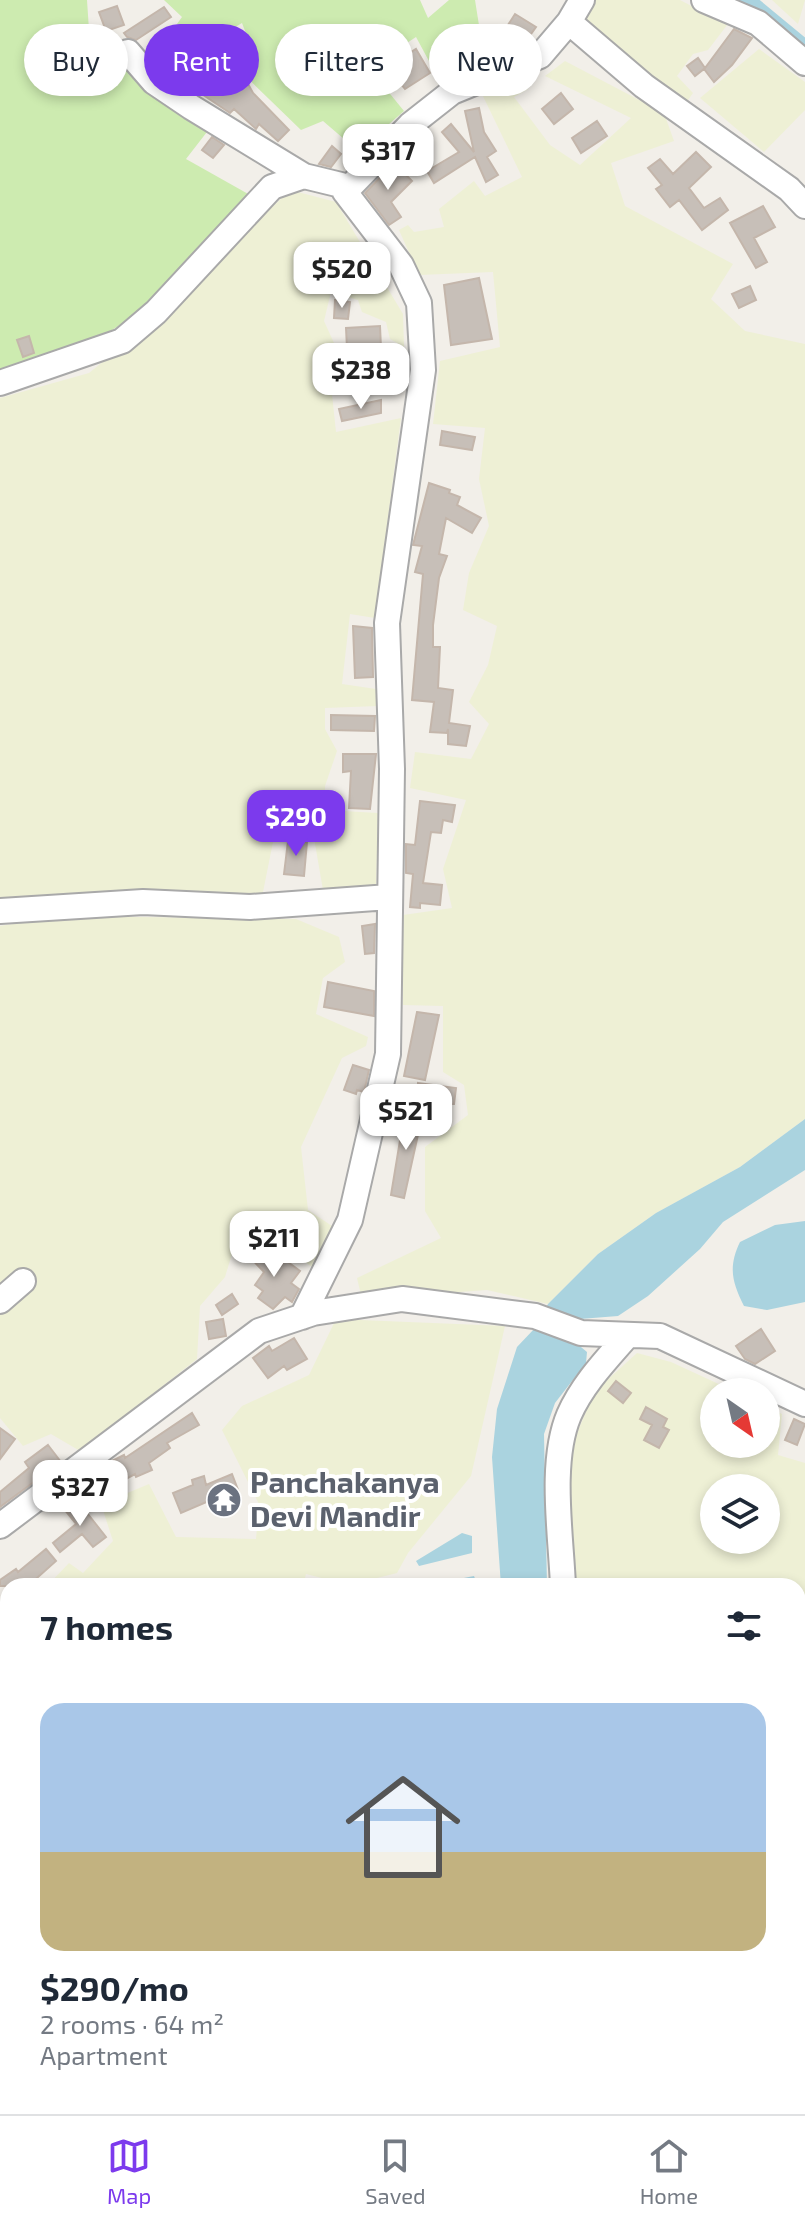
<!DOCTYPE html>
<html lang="en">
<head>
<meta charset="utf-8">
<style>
  body { margin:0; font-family:"Exo 2",sans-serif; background:#f2f2f3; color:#1f2937; height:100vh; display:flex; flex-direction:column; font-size:30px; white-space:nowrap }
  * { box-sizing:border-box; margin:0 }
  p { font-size:26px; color:#747a83 }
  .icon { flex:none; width:44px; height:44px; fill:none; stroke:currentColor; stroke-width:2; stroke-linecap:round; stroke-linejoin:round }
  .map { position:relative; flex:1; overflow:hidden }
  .drawer { position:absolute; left:0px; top:1578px; width:806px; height:536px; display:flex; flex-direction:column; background:#fff; border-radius:24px 24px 0 0; box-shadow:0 4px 12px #0003 }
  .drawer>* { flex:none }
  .banner { position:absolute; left:24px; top:24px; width:758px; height:72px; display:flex; gap:16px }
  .needle { width:52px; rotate:146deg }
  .controls { position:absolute; left:700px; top:1378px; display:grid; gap:16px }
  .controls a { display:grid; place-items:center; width:80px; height:80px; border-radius:50%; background:#fff; box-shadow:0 4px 12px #0003; font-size:40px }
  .price { position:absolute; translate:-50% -68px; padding:0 18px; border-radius:16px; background:#fff; color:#222; font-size:26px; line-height:52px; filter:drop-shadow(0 2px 4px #0008) }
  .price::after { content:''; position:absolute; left:50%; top:48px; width:24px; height:18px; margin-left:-12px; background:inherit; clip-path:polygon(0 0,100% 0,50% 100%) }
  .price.selected { background:#7c3aed; color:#fff }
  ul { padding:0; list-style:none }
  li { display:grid; align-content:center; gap:16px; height:424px; padding:0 40px }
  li+li { border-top:2px solid #e0e1e3 }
  li span { display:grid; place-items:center; height:248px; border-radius:24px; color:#555 }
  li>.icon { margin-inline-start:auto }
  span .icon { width:144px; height:144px; fill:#fffc; stroke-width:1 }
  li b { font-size:34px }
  h2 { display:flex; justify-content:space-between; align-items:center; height:96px; padding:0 40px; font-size:34px }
  .pill { padding:0 28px; border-radius:36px; background:#fff; box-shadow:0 4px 12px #0003; font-size:28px; line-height:72px }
  .pill.selected { background:#7c3aed; color:#fff }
  .tab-bar { display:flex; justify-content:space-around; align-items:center; height:112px; border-top:2px solid #e0e1e3; background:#fff; font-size:22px; color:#747a83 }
  .tab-bar a { display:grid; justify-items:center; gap:4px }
  .tab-bar .selected { color:#7c3aed }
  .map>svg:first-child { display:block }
  .farmland { fill:#eef0d5; fill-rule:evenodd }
  .grass { fill:#cdebb0 }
  .water { fill:#aad3df }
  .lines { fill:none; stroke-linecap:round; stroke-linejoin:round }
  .canal { stroke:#aad3df; stroke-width:16 }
  .building { fill:#c7bfb8; stroke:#c4b6ab; stroke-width:2 }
  .minor-casing { stroke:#a9a9a9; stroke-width:28 }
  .minor { stroke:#fff; stroke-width:24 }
  .labels { text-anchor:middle; stroke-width:8; stroke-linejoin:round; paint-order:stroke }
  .worship-label { font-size:30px; font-weight:bold; fill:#5b616d; stroke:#fff; text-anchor:start }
</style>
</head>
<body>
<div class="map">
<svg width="805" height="2114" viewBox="0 0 805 2114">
  <rect width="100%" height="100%" fill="#f2efe9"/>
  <path class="farmland" d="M593,0h87l27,14 24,6 -23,30 -15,4 -16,22 16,17 -7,10 -107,-80z
    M772,0h33l-7,24z
    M759,49l46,33v28l-41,42 -64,-54z
    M565,61l99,52 10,28 -63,22 14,43 108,58 -22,35 34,32 60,13v775l-65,48 -84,46 -58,41 -50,50 -61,-14 -125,9 -5,-21 84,-40 -16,-27v-64l43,-32 -4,-30 -21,-13v-66l-40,-1v-90l49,-7 -9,-39 23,-69 -56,-12 5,-36 56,7 18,-35 -20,-22 19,-37 9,-39 -34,-16 6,-37 20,-47 -10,-47 6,-51 -52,-4 7,-63 60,-14 -7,-75 -74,3 -20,-45 9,-5 6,7 30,-5 -5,-18 35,-28 11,15 37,-19 -41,-85 41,-13 6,10 -14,8 36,48 30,20 51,-47 -86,-42z
    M290,190l46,12 67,112 1,33 -14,-8 -4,-17 -24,-10 -4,-12 -27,-8 -7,29 15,33 -10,12 7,66 65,-14 -26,200 -25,-4 -8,70 34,5 2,17 -53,2v21l12,22 -12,35v24l53,3 -2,74 -53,3 -9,-52 -38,-11 -14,70 -262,10v-509l89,-25 76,-62z
    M63,916l233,3 43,18 6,25 -22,16 -7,36 52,23 -2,9 -24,12 -41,89 7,63 24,16 -20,41 -49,-35 -24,-1 -14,46 -25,29 -3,53 -117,92 -29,-17 -28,12 -23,-28v-492z
    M336,1319l169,7 -34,150 -63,77 -11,20 -48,12 -43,-11 -3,12h-256l22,-23 14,10 30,-32 -12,-37 48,-20 27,53 80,2 3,-35 -37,-74 20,-24 67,-31z
    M637,1353l34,9 65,30h-22v52h52v-38l16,8 -4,41 27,8v192l-7,-4v-65h-222l-8,-131 26,-63zM714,1488h52v52h-52z
    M0,1622l8,11v391l-8,4z"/>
  <path class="grass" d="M0,0h87l2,30 69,66 52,32 -24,31 64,36 -97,109 -60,38 -93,33z
    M164,0h256l8,18 21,-18h26l6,38 27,18 -65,31 -27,-50 -47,31 35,43 -46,40 -35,-30 -22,9 -66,-64 15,-22 -8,-21 -52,31 -21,-19 13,-18z"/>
  <path class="water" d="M805,1119v51l-82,52 -23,27 -52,47 -30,20 -38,3 -10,19 17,14 -1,11 -31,40 -11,31 3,152h-46l-9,-129 5,-48 20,-62 18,-19 13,-24 50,-50 58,-41 84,-46z
    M805,1221v81l-38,8 -23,-4c-12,-24 -16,-39 -4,-64l35,-17z
    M462,1533l10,3v17l-53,13 -3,-5z
    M474,1576l4,10h-55z
    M798,1651l7,4v40l-7,-5z
    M805,1727v133l-7,-7v-124z
    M798,1931l7,10v173h-74l-3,-8h70z
    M70,2106h106l5,8h-110z
    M358,2106h64l16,8h-82z
    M507,2106h101l-10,8h-79z
    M656,2106h34l2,8h-35z"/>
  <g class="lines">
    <path class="canal" d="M740,0l12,4 52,43"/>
  </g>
  <path class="building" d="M117,6l7,19 -18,6 -7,-19z
    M164,7l7,10 -35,23 -9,-3 -3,-4z
    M515,14l21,13 -15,21 -20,-12z
    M734,29l18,9 -20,27 -18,17 -10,-13 -9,7 -8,-10 11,-8 7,10z
    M231,31l11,11 -20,21 16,23 9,-4 6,11 36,37 -11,11 -19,-17 -3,5 -22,-20 -4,4 -71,-48 15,-15 17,18z
    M416,49l14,24 -25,16 -18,-22z
    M561,93l12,16 -19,15 -12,-15z
    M479,108l5,24 12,19 -9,6 11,18 -12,7 -11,-25 -41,26 -7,-12 32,-19 -17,-20 9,-8 23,28 -9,-41z
    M597,121l10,15 -26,17 -9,-15z
    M212,137l12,8 -11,13 -11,-8z
    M332,146l9,8 -10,13 -12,-3z
    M696,152l15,15 -22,21 15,20 16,-10 8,12 -26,20 -23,-30 -9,7 -14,-18 6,-4 -14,-17 12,-9 13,15z
    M394,163l18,18 -21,21 10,15 -12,8 -24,-32z
    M763,206l12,21 -21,11 13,24 -11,6 -26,-45z
    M479,278l13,61 -41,6 -7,-60z
    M750,286l6,14 -17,8 -7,-14z
    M335,300l15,2 -2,17 -14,-1z
    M380,326l1,22 13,1 -2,39 -56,-3 2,-17 10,1 -2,-41z
    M29,336l5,17 -11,4 -6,-17z
    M381,400v13l-39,8 -3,-12z
    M442,431l33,6 -3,13 -32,-5z
    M429,483l21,7 -1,3 11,4 -3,8 24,13 -9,15 -26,-15 -7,36 8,2 -8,22 -6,47v22h7l-2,41 15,2 -4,33 21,3 -4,20 -18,-2v-15l-1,4 -17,-1 4,-30 -22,-2 11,-126 -8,-2 7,-26 -9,-1z
    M353,626l19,2 1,49 -18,1z
    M331,715l44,1 -1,15 -43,-1z
    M343,754h33l-6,55 -21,-1 2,-37 -8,1z
    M420,801l35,4 -3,17 -9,-2 -2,13 -10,-1 -8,51 19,2 -2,20 -20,-2v5l-10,-1 3,-33 -7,-1v-29l9,1z
    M288,841l19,1 -3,34 -20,-2z
    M375,924l-1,29 -9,1 -3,-28z
    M328,982l46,9v25l-50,-9z
    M417,1012l22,3 -14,65 -21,-4z
    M353,1065l16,5 -5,22 -7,-2 -1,4 -12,-4z
    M418,1083l38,5 -2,16h-37z
    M405,1110l18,2 -19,86 -13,-3z
    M254,1245l17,18 2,-3 8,6 4,-6 15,11 -9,12 8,6 -7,13 -7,-5 -12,12 -15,-11 5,-7 -8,-6 9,-13 -18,-19z
    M232,1294l6,10 -16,11 -6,-10z
    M223,1319l3,17 -17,3 -3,-17z
    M761,1329l14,22 -20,13 -10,-5 -9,-13z
    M294,1338l13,21 -20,11 -3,-4 -16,12 -15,-20 16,-12 3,5z
    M616,1381l15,12 -8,10 -15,-12z
    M646,1407l21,12 -4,8 6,3 -10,18 -15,-8 8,-15 -12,-6z
    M192,1413l7,12 -32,18 3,5 -21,15 3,7 -16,7 -1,-3 -35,19 -8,-13 24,-13 -4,-6 12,-6 1,3z
    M794,1419l11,5 -8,21 -12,-5z
    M0,1428l15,11 -15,20z
    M48,1445l13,17 -61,45v-15l29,-24 -4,-6z
    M232,1474l8,21 -19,8 -3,-6 -37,16 -8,-20 20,-8 -1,-5 12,-4 2,9z
    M76,1499l30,38 -13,10 -11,-13 -22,18 -7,-9 23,-19 -12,-15z
    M46,1549l10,12 -28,25h-28v-6l16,-11 2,3z"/>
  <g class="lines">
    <defs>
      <path id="minor" d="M704,0l54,23 47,40
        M569,22l75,64 145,103 16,17
        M128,52l26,30 37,25 113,69 37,9 4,7
        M0,383l122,-42 34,-29 116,-125 32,-11
        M0,911l143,-9 107,5 139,-10
        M0,1301l23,-20
        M302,1317l48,-97 38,-166 4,-285 -5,-146 36,-253 -4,-67 -18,-38 -56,-73 65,-67 42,-33 88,-36 29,-34 13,-22
        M0,1526l259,-195 54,-18 89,-14 133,17 46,17 79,3 145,68
        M563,1586c-2,-51 -14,-124 6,-171 13,-30 37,-55 58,-79
        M452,2106l20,8
        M261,2114l9,-8"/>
    </defs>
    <use href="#minor" class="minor-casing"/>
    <use href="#minor" class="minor"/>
  </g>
  <defs>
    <symbol id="temple-disc" viewBox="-11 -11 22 22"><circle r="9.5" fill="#6b7280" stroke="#fff"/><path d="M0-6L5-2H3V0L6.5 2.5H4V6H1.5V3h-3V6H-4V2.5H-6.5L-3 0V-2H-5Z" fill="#fff"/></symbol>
  </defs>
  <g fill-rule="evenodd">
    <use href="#temple-disc" x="204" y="1480" width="40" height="40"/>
  </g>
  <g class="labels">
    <g class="worship-label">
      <text x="250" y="1493">Panchakanya<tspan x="250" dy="34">Devi Mandir</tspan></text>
    </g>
  </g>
</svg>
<div class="controls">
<a><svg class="needle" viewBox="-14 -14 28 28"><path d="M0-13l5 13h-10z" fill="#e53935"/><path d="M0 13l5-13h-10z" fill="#747a83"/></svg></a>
<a><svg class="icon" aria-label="layers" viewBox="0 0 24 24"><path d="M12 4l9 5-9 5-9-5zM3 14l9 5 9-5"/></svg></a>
</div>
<b class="price" style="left:388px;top:192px">$317</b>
<b class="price" style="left:342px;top:310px">$520</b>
<b class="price" style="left:361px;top:411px">$238</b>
<b class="price selected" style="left:296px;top:858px">$290</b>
<b class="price" style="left:406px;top:1152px">$521</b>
<b class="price" style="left:274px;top:1279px">$211</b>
<b class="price" style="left:80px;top:1528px">$327</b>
<div class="banner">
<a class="pill">Buy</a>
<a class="pill selected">Rent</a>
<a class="pill">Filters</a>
<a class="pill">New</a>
</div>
<section class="drawer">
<h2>7 homes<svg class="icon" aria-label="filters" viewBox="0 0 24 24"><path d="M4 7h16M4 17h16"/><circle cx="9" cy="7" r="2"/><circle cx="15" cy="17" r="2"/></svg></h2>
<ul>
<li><span style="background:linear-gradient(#a9c7e8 60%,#c2b280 0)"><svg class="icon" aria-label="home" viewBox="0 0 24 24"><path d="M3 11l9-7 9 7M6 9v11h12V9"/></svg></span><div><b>$290/mo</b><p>2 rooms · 64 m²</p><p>Apartment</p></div></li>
</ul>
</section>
</div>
<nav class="tab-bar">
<a class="selected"><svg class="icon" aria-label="map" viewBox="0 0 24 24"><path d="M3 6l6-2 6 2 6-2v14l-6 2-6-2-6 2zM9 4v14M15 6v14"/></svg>Map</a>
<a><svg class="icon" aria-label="saved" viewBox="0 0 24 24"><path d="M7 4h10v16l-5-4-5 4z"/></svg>Saved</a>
<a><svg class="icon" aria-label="home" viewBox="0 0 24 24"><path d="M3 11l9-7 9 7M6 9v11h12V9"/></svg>Home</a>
</nav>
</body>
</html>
